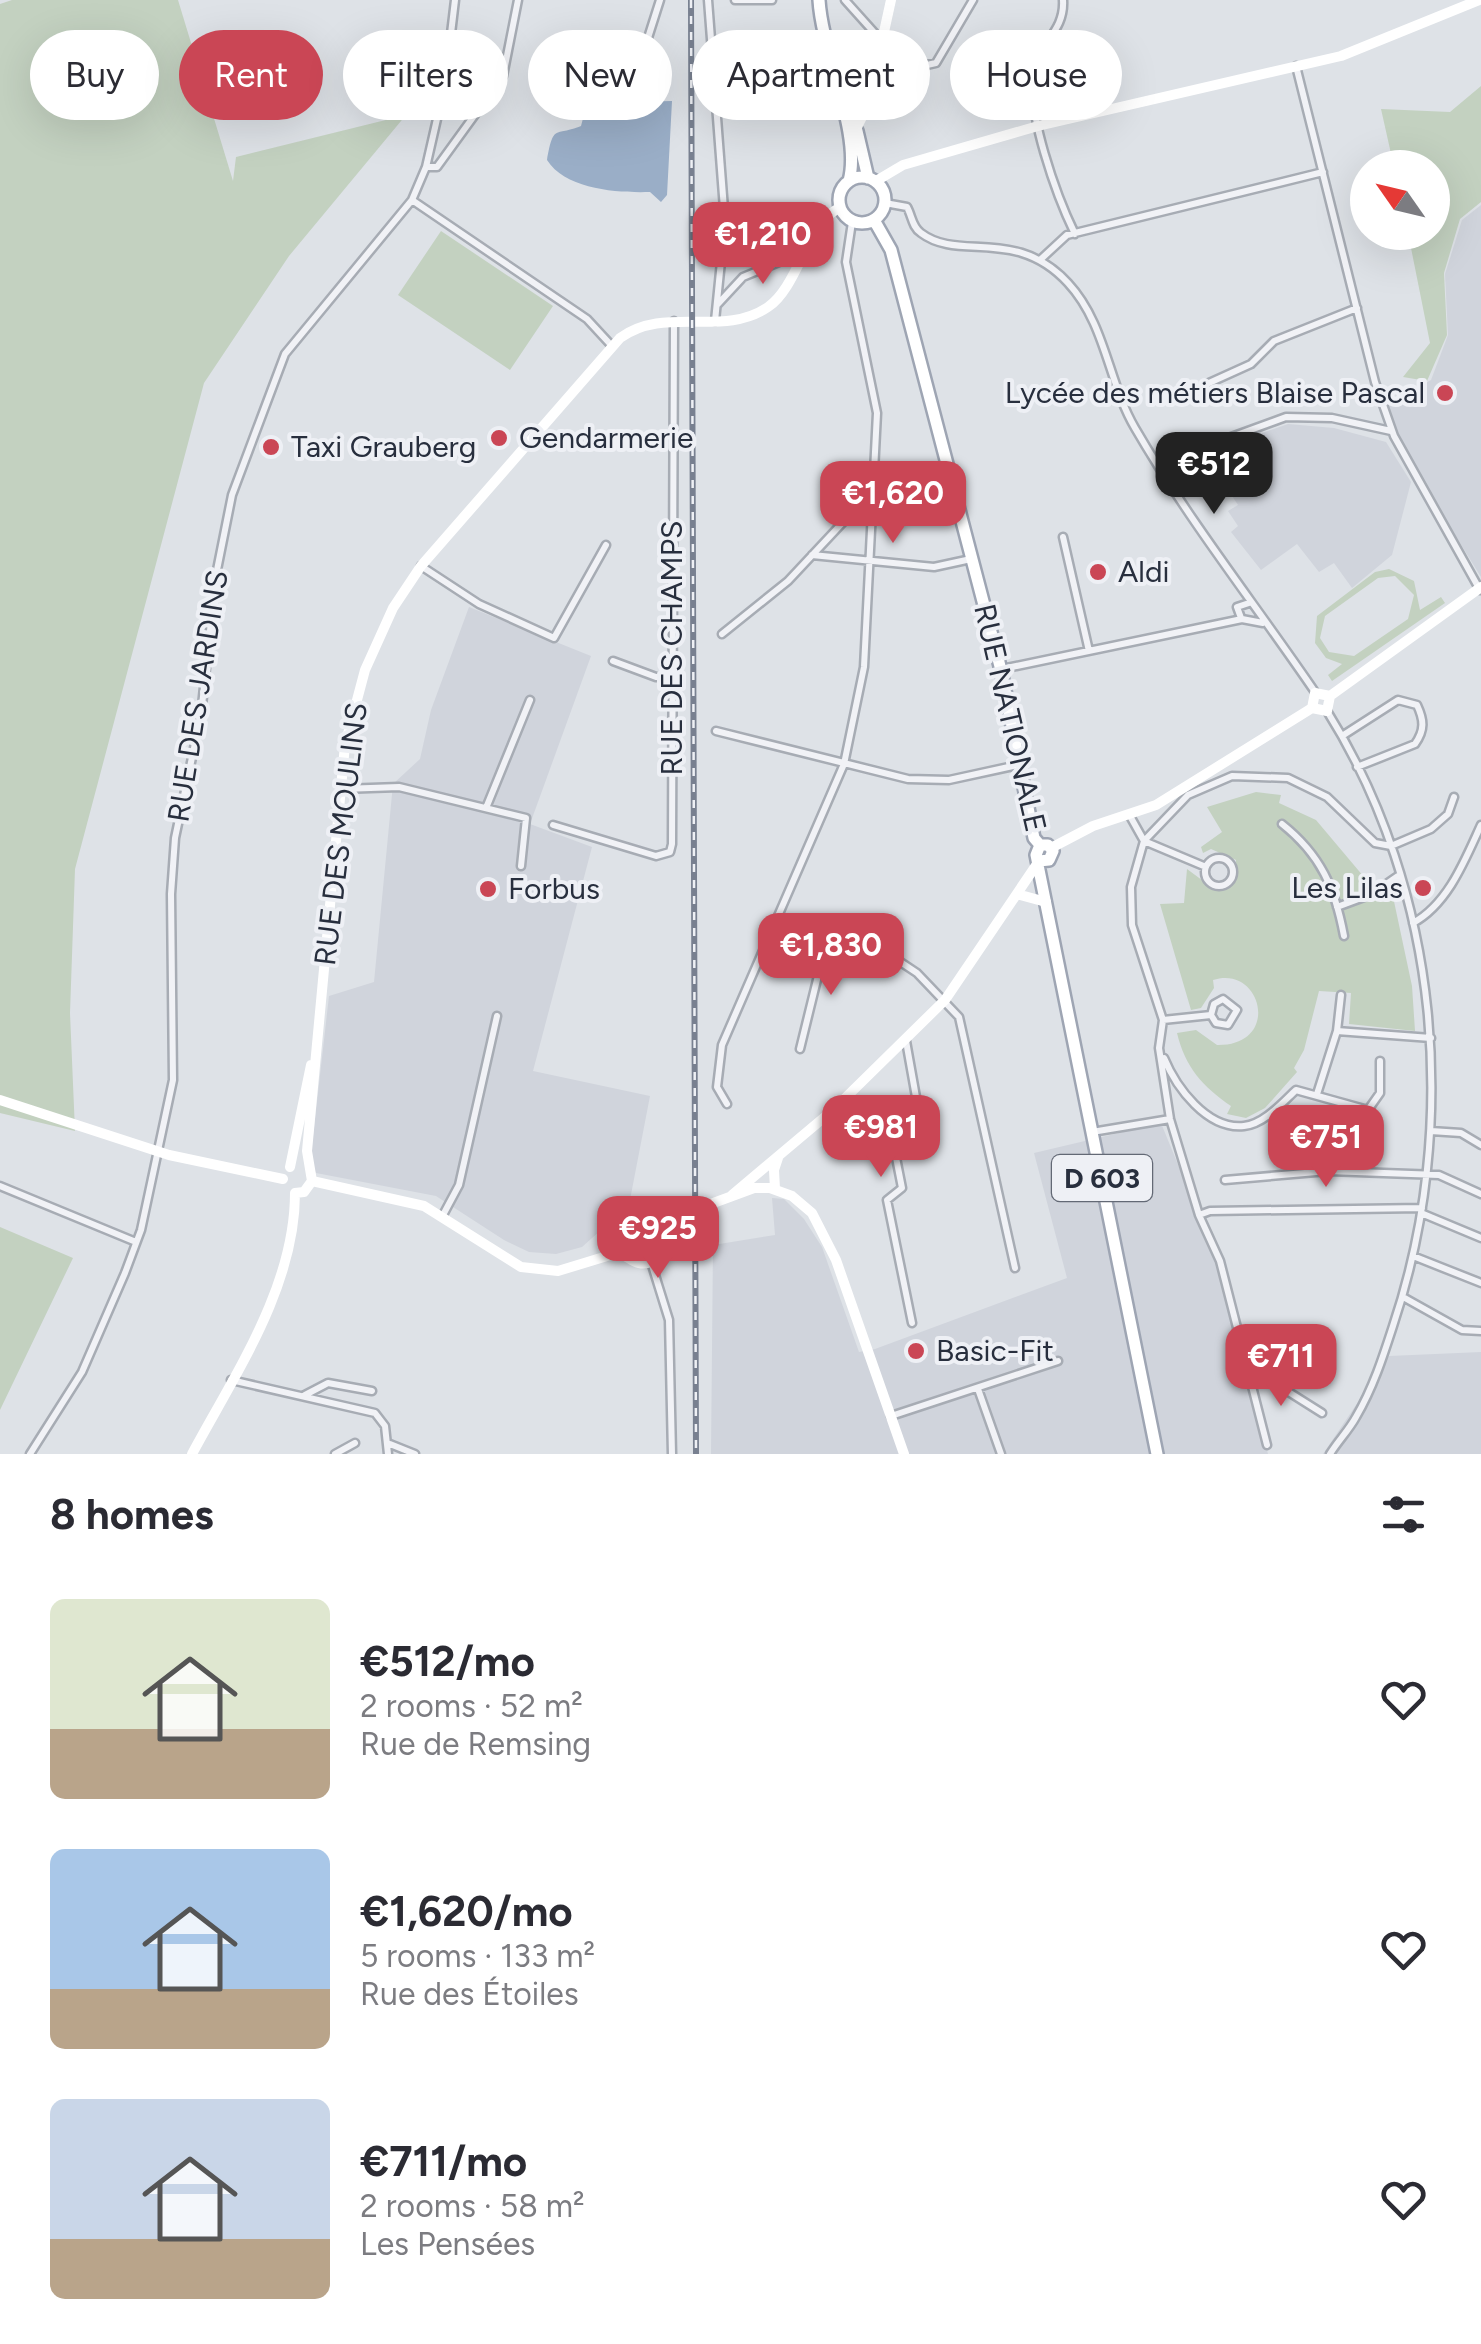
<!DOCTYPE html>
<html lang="en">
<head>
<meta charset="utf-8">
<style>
  body { margin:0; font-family:Figtree,sans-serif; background:#f7f7f7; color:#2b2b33; height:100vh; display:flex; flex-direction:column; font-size:38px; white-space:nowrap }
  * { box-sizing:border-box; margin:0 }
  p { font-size:32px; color:#7c7c81 }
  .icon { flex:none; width:55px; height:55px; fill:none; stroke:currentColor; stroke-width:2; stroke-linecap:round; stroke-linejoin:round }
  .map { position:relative; height:1454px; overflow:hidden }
  .sheet { display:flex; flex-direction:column; background:#fff; flex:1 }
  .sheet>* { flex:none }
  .banner { position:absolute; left:30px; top:30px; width:1422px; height:90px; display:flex; gap:20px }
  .needle { width:65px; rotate:304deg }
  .controls { position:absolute; left:1350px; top:150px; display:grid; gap:20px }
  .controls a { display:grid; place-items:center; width:100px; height:100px; border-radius:50%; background:#fff; box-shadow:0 10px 40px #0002; font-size:50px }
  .price { position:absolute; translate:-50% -85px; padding:0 22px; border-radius:20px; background:#ca4655; color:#fff; font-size:32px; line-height:65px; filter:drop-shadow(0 2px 5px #0008) }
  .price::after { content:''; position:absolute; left:50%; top:60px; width:30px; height:22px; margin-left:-15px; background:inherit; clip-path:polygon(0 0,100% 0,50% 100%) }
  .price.selected { background:#222; color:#fff }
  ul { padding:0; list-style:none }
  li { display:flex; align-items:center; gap:30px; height:250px; padding:0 50px }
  li span { display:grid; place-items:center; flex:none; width:280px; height:200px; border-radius:15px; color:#555 }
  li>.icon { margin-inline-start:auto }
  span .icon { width:120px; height:120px; fill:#fffc; stroke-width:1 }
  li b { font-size:42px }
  h2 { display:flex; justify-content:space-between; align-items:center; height:120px; padding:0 50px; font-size:42px }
  .tag { padding:0 35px; border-radius:45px; background:#fff; box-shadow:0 10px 40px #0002; font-size:35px; line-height:90px }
  .tag.selected { background:#ca4655; color:#fff }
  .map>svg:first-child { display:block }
  .built { fill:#d0d4dc }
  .green { fill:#c3d1c0; fill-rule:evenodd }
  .water { fill:#9aaec7 }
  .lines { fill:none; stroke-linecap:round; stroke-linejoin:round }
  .street-casing { stroke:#a7acb4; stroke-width:11 }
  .primary-casing { stroke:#9ea5b3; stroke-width:16 }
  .street { stroke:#f1f2f6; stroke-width:6 }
  .secondary { stroke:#fff; stroke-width:10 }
  .primary { stroke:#fff; stroke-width:11 }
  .rail-casing { stroke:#788090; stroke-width:6 }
  .rail { stroke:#eef0f5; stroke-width:2.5; stroke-dasharray:8; stroke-linecap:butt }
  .secondary-bridge { stroke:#fff; stroke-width:10 }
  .poi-dot { fill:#ca4655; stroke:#eef0f5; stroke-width:4 }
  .labels { text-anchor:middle; stroke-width:8; stroke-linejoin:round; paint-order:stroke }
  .shield { fill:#eef0f5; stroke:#636975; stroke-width:2.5 }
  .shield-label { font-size:28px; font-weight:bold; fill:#282f3e }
  .poi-label { font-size:30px; fill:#282f3e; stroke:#eef0f5; text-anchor:start }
  .street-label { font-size:30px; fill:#282f3e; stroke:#eef0f5 }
</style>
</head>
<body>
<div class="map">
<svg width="1481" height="1454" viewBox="0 0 1481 1454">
  <rect width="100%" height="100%" fill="#dee2e7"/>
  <path class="built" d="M1481,205v372l-68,-110 -27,-61 45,-26 17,-45 -3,-61 17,-54z
    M1288,424l46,4 52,14 25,40 -19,73 -40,33 -18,-25 -15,9 -22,-28 -36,26 -30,-38 7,-6 -10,-15 10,-6 -34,-52z
    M469,607l122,49 -61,168 62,23 -59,224 117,25 -21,109 -47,42 -26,7 -27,-2 -25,-12 -68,-44 -120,-23 -6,-10 19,-167 45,-14 19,-198 27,-25 11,-49z
    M1161,1123l58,142 49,189h-557l2,-209 62,-10 -3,-37 12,1 20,20 18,28 37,105 16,-3 192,-71 -33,-125z
    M1481,1352v102h-158l66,-98z"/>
  <path class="green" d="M12,0h166l55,181 3,-24 170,-42 -117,141 -85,127 -129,486 -5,144 5,118 -75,-18v-1109z
    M1481,86v116l-21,17 -16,54 3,62 -20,46 -24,-4 27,-34 -22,-110 24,-1v-64l-38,-1 -13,-58 69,3z
    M441,231l112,75 -43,64 -112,-75z
    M1389,569l25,12 6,29 21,-13 4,6 -113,78 -4,-6 14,-11 -16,-6 -11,-15 2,-27 58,-44zM1395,576l19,19 -6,24 -54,37 -25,-4 -9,-14 5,-22 53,-38z
    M1256,792l25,3 -2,8 37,17 64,76 12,-4 20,94 3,45 -66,-7 2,-31 -32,-2 -15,59 -10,18 3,4 -32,36 -19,10 -19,-4 4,-8c-28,-19 -46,-39 -54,-73l19,-3 21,15c65,1 45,-81 -4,-65l1,8 -13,20 -10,2 -31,-106 24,-1 3,-34 27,20 20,-5 2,-24 -25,-11 -8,4 -2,-6 21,-15 -15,-25z
    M0,1227l73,31 -73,152z"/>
  <path class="water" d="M672,101l-5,94 -6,7 -11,-10c-31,1 -84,-2 -103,-32 7,-37 7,-23 34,-34l6,-23z"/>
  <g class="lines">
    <defs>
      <path id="street" d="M708,0l17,222 -10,99
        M735,0h37
        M845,0l35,39 47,26 9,-2 37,-63
        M1063,0c2,31 -23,42 -29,69 -9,41 23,128 41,165
        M640,63l20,-63
        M1296,66l79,316 19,54 86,154
        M426,167h11l66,-91 15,-76
        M412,200l175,119 24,26
        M885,203l22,4c5,9 5,20 14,26 38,29 95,-7 147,50 38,41 40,99 67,145 54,93 120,176 180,264
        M725,222l94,7
        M1040,260l27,-25 256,-63
        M717,305l26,-28 63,-26
        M1209,383l42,-19 23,-23 83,-33
        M1157,464l129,-47 46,1 59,13
        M1063,537l26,114
        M812,555l122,12 37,-8
        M421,566l58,38 75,34 52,-93
        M1241,618l-4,-11 12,-4
        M722,634l66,-53 73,-78 11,-2
        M613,661l43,16h14
        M1002,669l240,-50 21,4
        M1327,711c113,180 133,415 66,615 -10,31 -20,62 -37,91 -7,13 -18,24 -26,37
        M716,731l192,48 41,1 69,-15
        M1342,736l56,-36 19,5c7,15 8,25 -2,39l-58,23
        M342,789l57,-2 127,31 -5,48
        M486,808l44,-108
        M1130,816l14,25 62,26
        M1282,824c39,31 53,64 62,112
        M553,825l103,31 14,-4 2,-8 2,-523
        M1205 872a14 14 0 1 1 28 0a14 14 0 1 1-28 0Z
        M1337,907l35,-13 26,-18
        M778,923l115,34 24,16 42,44 56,251
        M1413,923c35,-19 52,-63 68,-98
        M1163,1020l48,-5 5,8 12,2 9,-15 -14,-11 -9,5 -3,11
        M1337,1031l94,7
        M906,1041l10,56 -4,8 -25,7 15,76 -15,12 25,123
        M800,1049l27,-110
        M1164,1058c12,29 43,72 80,68 20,-2 38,-23 52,-36l72,20 12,-17v-32
        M1317,1094l20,-63 4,-36
        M727,1104l-10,-17 5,-42 122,-281 20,-97 13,-254 -31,-151 6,-40
        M1431,1131l30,2 20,12
        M1092,1132l78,-13
        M1225,1180l103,-9 111,4 42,19
        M0,1186l136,56
        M1421,1213l60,25
        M443,1215l16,-30 38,-169
        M1199,1215l11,-4 212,-3
        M1413,1256l68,27
        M651,1262l18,58 3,134
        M1403,1297l59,33 19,1
        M1250,1376l18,3 54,34
        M231,1380l144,33 10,13 3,28
        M978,1389l23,65
        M305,1395l23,-12 44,8
        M891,1416l167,-55
        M390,1444l25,10
        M1267,1445l-47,-184 -21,-46 -29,-96 -11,-71 4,-28 -31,-95 -1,-38 13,-46 44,-46 44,-19 56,2 39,19 48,46 16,3 40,-17 17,-15 6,-17
        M30,1454l52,-82 43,-99 16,-43 32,-150 -2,-186 4,-56 26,-123 15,-140 16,-80 53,-141 127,-154 14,-33 19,-83 10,-84
        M335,1454l20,-11"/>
      <path id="primary" d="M819,0c3,53 43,134 30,181
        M846,114l11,17 11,47
        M839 200a23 23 0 1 1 46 0a23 23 0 1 1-46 0Z
        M874,220l17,30 110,420 33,168 6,7
        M1040,845l-4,10 121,599
        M1039,861l10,-1 4,-9 -5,-6h-8"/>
    </defs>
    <use href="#street" class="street-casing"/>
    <use href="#primary" class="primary-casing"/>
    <use href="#street" class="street"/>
    <path class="secondary" d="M856,129l12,-24 23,-105
      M876,181l27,-16 135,-39 303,-70 138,-56
      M1330,696l151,-109
      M1312,708l15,3 3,-15
      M1312,708l3,-15 15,3
      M1051,848l42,-22 63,-21 156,-97
      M1017,894l29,8
      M0,1100l169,55 114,24
      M290,1167l21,-102
      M312,1181l112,25 97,61 37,4 59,-18c10,2 13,8 22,10 25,5 33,-35 49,-48
      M775,1189l-1,-19 4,-12
      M295,1193l9,-1 8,-11 -5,-30 38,-406 20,-75 28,-62 28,-42 199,-228c45,-33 103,0 148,-31 31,-21 40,-87 72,-99
      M732,1195l101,-85 112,-110 94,-139
      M708,1205l46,-17h16l22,8 20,17 24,47 68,194
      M625,1254l-3,-18 8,-13 52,-7
      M192,1454c43,-80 103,-167 103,-261"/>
    <use href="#primary" class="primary"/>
    <defs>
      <path id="rail" d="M691,0l5,1454"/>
    </defs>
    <use href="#rail" class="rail-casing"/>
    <use href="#rail" class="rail"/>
    <path class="secondary-bridge" d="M688,1215l20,-10"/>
  </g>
  <g class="poi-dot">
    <circle cx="1445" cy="393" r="10"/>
    <circle cx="499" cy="438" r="10"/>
    <circle cx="271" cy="447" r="10"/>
    <circle cx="1098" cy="572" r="10"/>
    <circle cx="1423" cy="888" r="10"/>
    <circle cx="488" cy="889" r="10"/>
    <circle cx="916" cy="1351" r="10"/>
  </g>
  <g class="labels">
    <rect class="shield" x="1052" y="1155" width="100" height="46" rx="8"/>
    <g class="shield-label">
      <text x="1102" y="1188">D 603</text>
    </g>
    <g class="poi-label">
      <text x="1425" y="403" text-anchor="end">Lycée des métiers Blaise Pascal</text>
      <text x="519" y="448">Gendarmerie</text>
      <text x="291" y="457">Taxi Grauberg</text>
      <text x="1118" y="582">Aldi</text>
      <text x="1403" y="898" text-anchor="end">Les Lilas</text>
      <text x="508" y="899">Forbus</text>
      <text x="936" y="1361">Basic-Fit</text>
    </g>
    <g class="street-label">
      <text transform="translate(672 648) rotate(-90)" y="10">RUE DES CHAMPS</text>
      <text transform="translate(198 696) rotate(-81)" y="10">RUE DES JARDINS</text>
      <text transform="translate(1010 718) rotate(77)" y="10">RUE NATIONALE</text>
      <text transform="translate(341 834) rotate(-83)" y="10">RUE DES MOULINS</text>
    </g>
  </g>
</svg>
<div class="controls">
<a><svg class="needle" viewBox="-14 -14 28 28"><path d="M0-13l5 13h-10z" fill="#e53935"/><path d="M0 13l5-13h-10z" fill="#7c7c81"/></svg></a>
</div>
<b class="price" style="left:763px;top:287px">€1,210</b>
<b class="price selected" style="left:1214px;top:517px">€512</b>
<b class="price" style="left:893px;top:546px">€1,620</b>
<b class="price" style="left:831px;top:998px">€1,830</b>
<b class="price" style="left:881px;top:1180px">€981</b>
<b class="price" style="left:1326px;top:1190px">€751</b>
<b class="price" style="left:658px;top:1281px">€925</b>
<b class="price" style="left:1281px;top:1409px">€711</b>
<div class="banner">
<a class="tag">Buy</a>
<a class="tag selected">Rent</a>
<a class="tag">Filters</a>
<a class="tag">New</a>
<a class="tag">Apartment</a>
<a class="tag">House</a>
</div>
</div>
<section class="sheet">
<h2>8 homes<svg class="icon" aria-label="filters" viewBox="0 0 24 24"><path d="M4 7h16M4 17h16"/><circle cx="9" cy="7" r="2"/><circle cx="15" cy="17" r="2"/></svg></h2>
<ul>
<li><span style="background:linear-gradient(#dfe7d0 65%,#b9a48a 0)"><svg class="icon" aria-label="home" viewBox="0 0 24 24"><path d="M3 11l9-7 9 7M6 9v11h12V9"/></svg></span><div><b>€512/mo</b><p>2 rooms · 52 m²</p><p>Rue de Remsing</p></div><svg class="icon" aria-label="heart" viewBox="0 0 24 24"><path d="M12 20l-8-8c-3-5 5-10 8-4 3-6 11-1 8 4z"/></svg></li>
<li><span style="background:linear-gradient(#a9c7e8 70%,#b9a48a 0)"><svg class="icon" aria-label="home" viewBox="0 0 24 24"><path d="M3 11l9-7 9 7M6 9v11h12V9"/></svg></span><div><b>€1,620/mo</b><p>5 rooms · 133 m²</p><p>Rue des Étoiles</p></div><svg class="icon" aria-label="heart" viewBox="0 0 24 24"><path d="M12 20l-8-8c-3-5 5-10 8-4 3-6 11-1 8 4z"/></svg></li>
<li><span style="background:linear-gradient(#c9d6e8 70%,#b9a48a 0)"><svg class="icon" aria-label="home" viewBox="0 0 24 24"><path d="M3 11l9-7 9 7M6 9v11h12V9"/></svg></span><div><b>€711/mo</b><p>2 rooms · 58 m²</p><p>Les Pensées</p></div><svg class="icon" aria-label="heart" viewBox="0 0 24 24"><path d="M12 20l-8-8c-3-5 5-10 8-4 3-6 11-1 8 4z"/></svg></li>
</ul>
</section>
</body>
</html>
